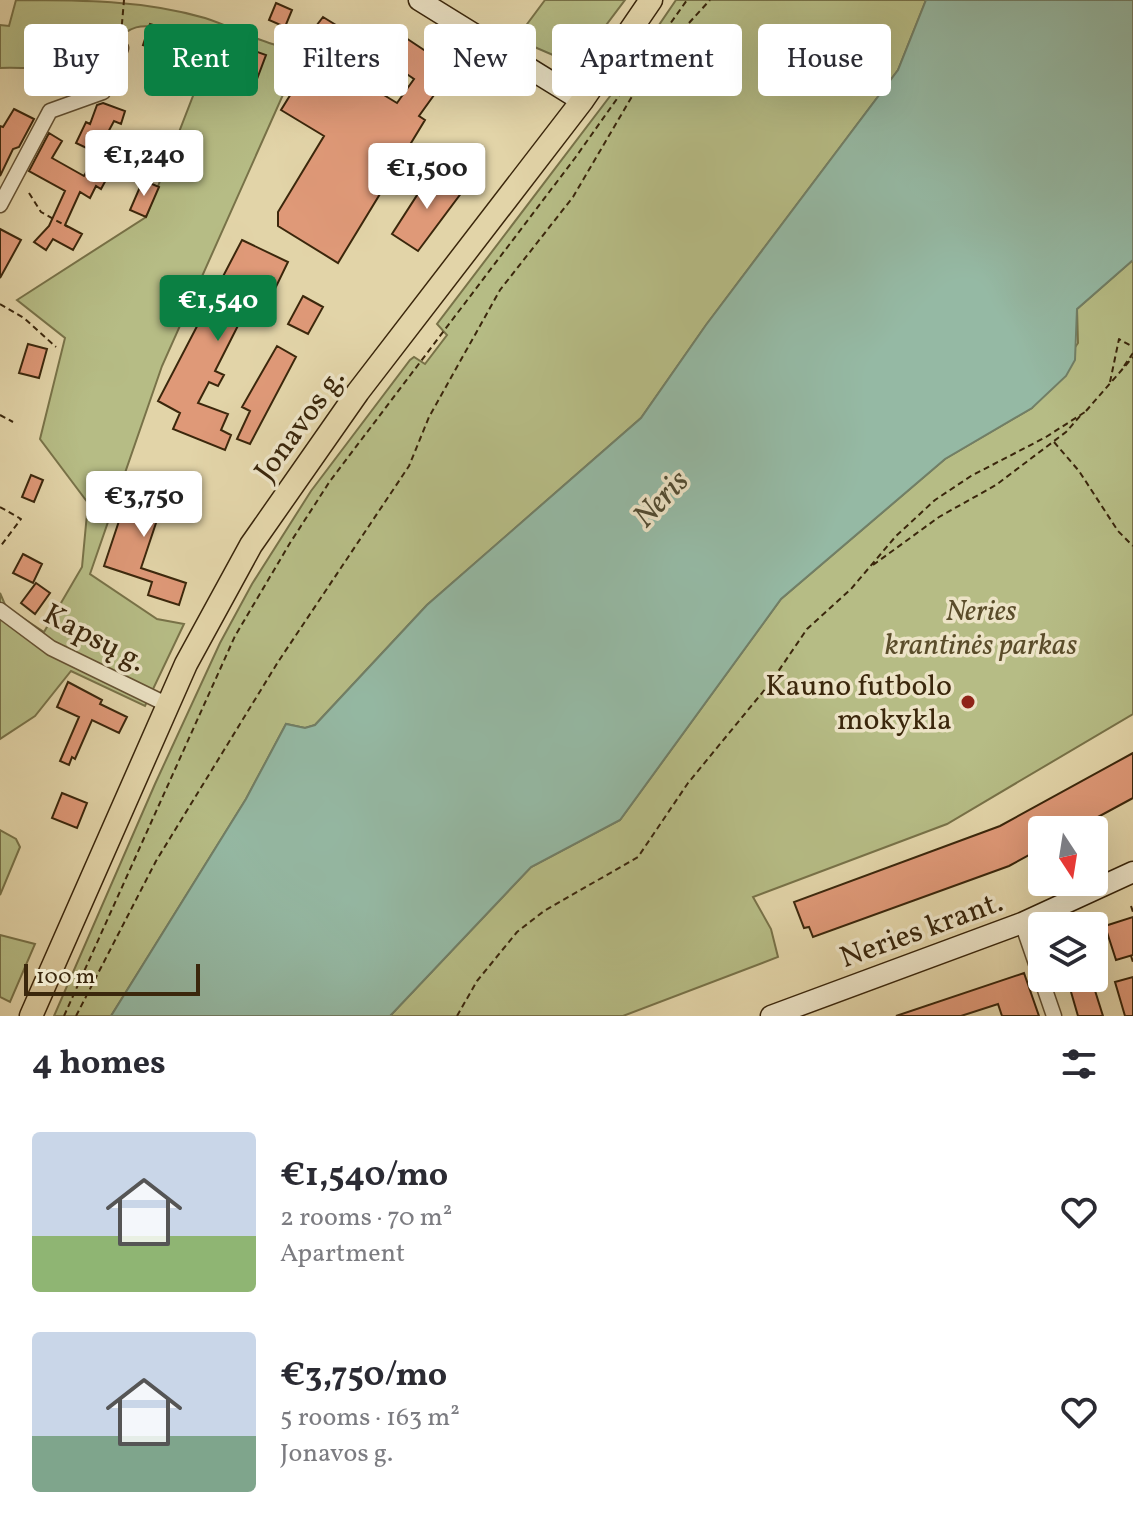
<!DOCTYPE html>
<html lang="en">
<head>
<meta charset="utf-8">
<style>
  body { margin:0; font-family:Vollkorn,serif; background:#f7f7f7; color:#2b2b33; height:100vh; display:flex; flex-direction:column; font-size:30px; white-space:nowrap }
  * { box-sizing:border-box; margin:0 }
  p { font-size:26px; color:#7c7c81 }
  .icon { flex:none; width:44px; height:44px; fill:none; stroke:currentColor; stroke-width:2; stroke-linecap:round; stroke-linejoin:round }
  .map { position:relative; height:1016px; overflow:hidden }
  .details { display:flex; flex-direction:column; background:#fff; flex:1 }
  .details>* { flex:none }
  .banner { position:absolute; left:24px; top:24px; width:1086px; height:72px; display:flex; gap:16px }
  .needle { width:52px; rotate:168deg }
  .tools { position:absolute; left:1028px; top:816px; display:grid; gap:16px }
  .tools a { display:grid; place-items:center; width:80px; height:80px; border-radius:8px; background:#fff; box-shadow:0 8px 32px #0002; font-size:40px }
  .scale { position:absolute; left:24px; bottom:20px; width:176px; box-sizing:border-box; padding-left:8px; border:4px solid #3b270c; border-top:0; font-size:22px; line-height:28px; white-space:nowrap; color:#3b270c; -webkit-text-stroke:6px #ece3c6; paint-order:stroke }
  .price { position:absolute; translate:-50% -68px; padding:0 18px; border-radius:8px; background:#fff; color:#222; font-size:26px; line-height:52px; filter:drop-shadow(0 2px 4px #0008) }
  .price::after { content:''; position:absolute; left:50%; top:48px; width:24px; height:18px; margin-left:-12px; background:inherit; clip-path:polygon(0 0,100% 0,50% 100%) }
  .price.selected { background:#0b8043; color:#fff }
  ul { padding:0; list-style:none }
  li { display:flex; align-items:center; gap:24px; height:200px; padding:0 32px }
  li span { display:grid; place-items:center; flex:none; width:224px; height:160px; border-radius:8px; color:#555 }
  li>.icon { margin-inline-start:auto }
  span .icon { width:96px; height:96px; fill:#fffc; stroke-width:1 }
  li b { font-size:34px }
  h2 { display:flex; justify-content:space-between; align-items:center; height:96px; padding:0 32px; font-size:34px }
  .pill { padding:0 28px; border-radius:8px; background:#fff; box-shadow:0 8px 32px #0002; font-size:28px; line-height:72px }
  .pill.selected { background:#0b8043; color:#fff }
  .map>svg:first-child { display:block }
  .green { fill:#b6bc85; stroke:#787248; stroke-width:2 }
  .water { fill:#95b9a4; stroke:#717f67; stroke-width:2 }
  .building { fill:#df9978; stroke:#3b270c; stroke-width:2; fill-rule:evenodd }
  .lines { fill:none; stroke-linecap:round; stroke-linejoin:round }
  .street-casing { stroke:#655233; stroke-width:17 }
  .secondary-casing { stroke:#3b270c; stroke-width:23 }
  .primary-casing { stroke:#3b270c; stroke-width:25 }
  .path { stroke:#3b270c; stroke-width:2; stroke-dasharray:6 4; stroke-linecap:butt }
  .street { stroke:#ece3c6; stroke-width:14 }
  .secondary { stroke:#ece3c6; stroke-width:20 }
  .primary { stroke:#e2d4a8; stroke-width:22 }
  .poi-dot { fill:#8f2418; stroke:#ece3c6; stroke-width:3 }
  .labels { text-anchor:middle; stroke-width:7; stroke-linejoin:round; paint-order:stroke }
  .street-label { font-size:30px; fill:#3b270c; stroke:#ece3c6 }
  .park-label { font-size:30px; font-style:italic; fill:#5a4c2a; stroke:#ece3c6 }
  .poi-label { font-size:30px; fill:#3b270c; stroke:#ece3c6; text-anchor:end }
  .water-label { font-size:32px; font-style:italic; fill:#524c32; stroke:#ece3c6 }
</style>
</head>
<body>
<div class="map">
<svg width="1133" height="1016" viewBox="0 0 1133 1016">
  <rect width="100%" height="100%" fill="#e2d4a8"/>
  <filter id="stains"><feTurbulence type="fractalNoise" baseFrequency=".0025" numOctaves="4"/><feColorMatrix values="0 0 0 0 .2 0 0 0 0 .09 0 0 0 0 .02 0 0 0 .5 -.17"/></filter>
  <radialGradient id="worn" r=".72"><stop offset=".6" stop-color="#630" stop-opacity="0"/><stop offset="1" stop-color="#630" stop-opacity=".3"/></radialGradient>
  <path class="green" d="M16,0c64,0 127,0 189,18 34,11 61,29 98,32l-141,316 -72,208 67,45 27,5 -39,82 -74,-35 -36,45 -35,23v-146l6,14 38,25 38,-65 6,-64 -48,-64 25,-101 -48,-38 129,-83 52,-134 -23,-51c-53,-18 -50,9 -87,30 -16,9 -68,5 -88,6v-43l9,1z
    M545,0h80l-49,65 -60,-26z
    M676,0h250l-28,70 -192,255 -65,93 -214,187 -112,120 -10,3 -19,-4 -40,75 -135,217h-57l101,-232 65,-141 32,-59 59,-93 99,-131 4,-3 11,7 22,-29 -10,-11 180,-237 5,3 13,-17 -6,-4z
    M1133,260v454l-186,110 -194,73 18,32 7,28 -155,59h-233l141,-149 89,-47 161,-221 164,-140 87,-51 46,-65 -1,-34z
    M0,830l16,9 4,8 -20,48z
    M0,935l35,9 -25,58 -10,-5z"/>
  <path class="water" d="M926,0h207v260l-56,49 -2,51 -9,16 -34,32 -87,51 -164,140 -161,221 -89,47 -141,149h-279l135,-217 40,-75 19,4 10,-3 112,-120 214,-187 65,-93 192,-255z"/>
  <path class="building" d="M276,3l16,7 -7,17 -16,-7z
    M323,17l52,32 16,-21 54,36 -5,7 7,6 -28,39 6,4 -87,143 -60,-37v-14l46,-76 -43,-26 39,-63 -10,-13zM392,64l22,15 -17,24 -23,-14z
    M150,24l25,8 -8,21 -24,-8z
    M252,50l14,5 -12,32 -14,-6 3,-7 -16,-7 4,-9 15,6z
    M86,68l1,19 -14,5v-7l-24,2 -1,-17z
    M103,103l22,8 -4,13 -7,-3 -17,32 -21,-10 10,-21 4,2 7,-19z
    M14,109l20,10 -15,28 -6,2 -13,27v-50l3,1z
    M49,133l13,8 -10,17 32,18 11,-19 18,10 -12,22 -5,-3 -6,12 -10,-6 -15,33 17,9 -9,16 -20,-11 -7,11 -12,-8 15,-16 16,-35 -36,-20z
    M432,172l30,20 -44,59 -26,-17z
    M143,180l16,7 -13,30 -16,-7z
    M0,229l21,11 -21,38z
    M242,240l46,22 -16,33 -15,-7 -42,83 9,4 -6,11 -9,-4 -11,21 30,11 -7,16 10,5 -6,15 -52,-21 7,-16 -22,-12z
    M303,296l20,11 -15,27 -20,-10z
    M28,344l19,5 -8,29 -20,-5z
    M277,346l19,11 -46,87 -13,-5 13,-28 -8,-4z
    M31,475l12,5 -9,22 -12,-5z
    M132,482l53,17 -7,21 -19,-6 -18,54 45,15 -7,22 -31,-10 4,-13 -48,-16z
    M23,554l19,10 -9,19 -20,-10z
    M36,583l14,10 -15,21 -14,-11z
    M68,682l34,18 -2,4 27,13 -8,16 -27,-13 -17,39 -3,-2 -3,8 -9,-4 19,-44 -22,-10z
    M1133,753v45l-59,32h-32v18l-33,18 -196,71 -4,-10 -5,1 -10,-26 206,-76z
    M62,793l25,10 -10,25 -25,-10z
    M1133,917v38l-17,5 -11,-34z
    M1024,973l15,43h-37l-4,-12 -37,12h-65z
    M1133,977v39h-8l-10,-34z
    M1067,978h24l12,38h-25z"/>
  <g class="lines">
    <defs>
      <path id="street" d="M0,205l50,-94 53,-19 18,-44
        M0,610l51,38 117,57
        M1022,923l32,93"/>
      <path id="secondary" d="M419,0l163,101
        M771,1016l251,-93 111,-51"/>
      <path id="primary" d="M31,1016l155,-352 65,-119 107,-153 224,-291 69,-101"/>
    </defs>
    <use href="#street" class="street-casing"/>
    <use href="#secondary" class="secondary-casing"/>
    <use href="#primary" class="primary-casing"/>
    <path class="path" d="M121,35l3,-35
      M29,193l12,19 27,15
      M0,304l24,14 32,29
      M1124,366l9,-13
      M1110,382l9,-43 14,8
      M1086,411l47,-54
      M0,415l13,7
      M1054,442l25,29 39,60 15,15
      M0,507l21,12 -21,28
      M873,565l66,-48 57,-32 70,-53 15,-17
      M1131,906l2,6
      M1131,956l2,6
      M64,1016l171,-380 55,-93 40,-62 245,-323 112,-158
      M76,1016l80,-155 122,-199 131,-196 20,-49 71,-127 73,-93 61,-104 33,-46 43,-47
      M457,1016l20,-35 40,-49 27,-21 94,-54 50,-74 83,-101 36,-53 44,-40 45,-53 39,-36 36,-24 75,-39 39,-25"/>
    <use href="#street" class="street"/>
    <use href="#secondary" class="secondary"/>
    <use href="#primary" class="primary"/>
  </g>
  <circle class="poi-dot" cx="968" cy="702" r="8"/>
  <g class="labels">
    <g class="street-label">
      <text transform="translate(299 424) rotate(-54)" y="10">Jonavos g.</text>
      <text transform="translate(95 637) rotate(28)" y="10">Kapsų g.</text>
      <text transform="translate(921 929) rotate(-20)" y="10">Neries krant.</text>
    </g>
    <g class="park-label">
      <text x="981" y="620">Neries<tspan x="981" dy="34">krantinės parkas</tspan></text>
    </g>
    <g class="poi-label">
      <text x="952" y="695">Kauno futbolo<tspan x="952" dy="34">mokykla</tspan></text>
    </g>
    <g class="water-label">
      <text transform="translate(660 498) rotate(-47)" y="11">Neris</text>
    </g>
  </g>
  <rect width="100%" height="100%" filter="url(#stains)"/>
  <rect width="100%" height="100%" fill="url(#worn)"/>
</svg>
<div class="tools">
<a><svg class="needle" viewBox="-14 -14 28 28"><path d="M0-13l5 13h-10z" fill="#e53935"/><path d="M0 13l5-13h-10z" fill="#7c7c81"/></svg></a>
<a><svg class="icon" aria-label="layers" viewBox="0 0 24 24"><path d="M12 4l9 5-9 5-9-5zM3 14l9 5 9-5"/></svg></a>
</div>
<div class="scale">100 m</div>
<b class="price" style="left:144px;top:198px">€1,240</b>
<b class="price" style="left:427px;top:211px">€1,500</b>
<b class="price selected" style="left:218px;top:343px">€1,540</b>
<b class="price" style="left:144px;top:539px">€3,750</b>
<div class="banner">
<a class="pill">Buy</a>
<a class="pill selected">Rent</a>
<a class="pill">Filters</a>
<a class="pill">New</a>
<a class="pill">Apartment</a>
<a class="pill">House</a>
</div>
</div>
<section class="details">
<h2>4 homes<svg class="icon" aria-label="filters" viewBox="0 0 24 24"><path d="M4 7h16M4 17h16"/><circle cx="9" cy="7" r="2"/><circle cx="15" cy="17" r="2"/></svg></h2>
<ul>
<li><span style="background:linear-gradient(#c9d6e8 65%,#8fb573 0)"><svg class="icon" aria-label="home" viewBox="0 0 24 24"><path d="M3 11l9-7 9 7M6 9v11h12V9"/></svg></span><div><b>€1,540/mo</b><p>2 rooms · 70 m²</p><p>Apartment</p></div><svg class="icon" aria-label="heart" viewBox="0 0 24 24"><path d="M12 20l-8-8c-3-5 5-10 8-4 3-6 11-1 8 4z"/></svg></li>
<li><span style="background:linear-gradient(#c9d6e8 65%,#7fa58c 0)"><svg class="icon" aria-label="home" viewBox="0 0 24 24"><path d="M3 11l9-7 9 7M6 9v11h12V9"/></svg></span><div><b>€3,750/mo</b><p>5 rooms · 163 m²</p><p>Jonavos g.</p></div><svg class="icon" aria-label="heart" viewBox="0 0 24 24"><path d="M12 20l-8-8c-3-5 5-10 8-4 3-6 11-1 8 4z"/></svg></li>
</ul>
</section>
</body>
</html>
